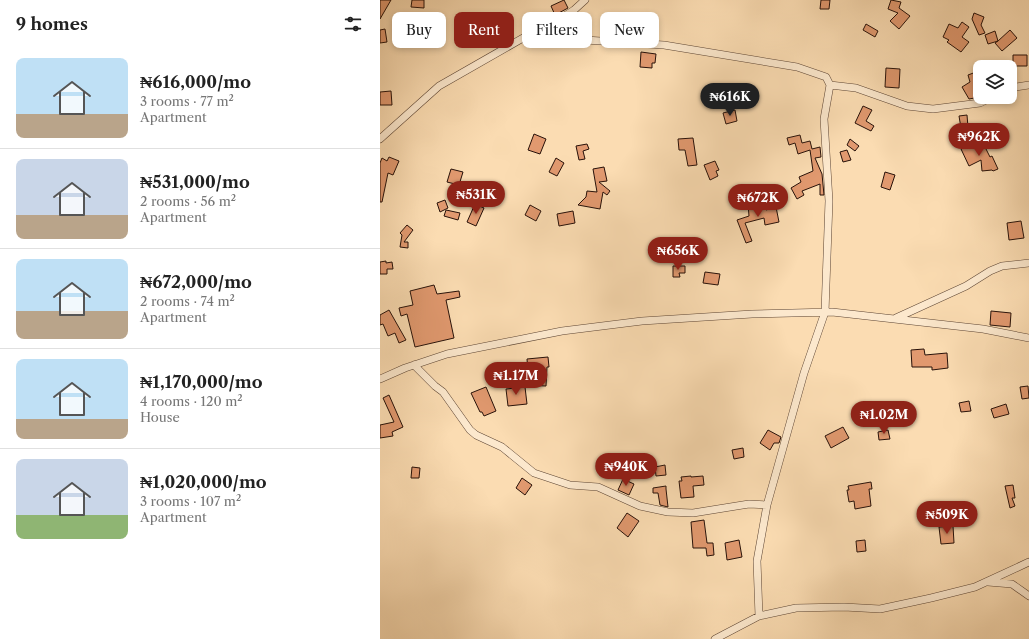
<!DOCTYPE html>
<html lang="en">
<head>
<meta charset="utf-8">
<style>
  body { margin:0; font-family:"Libre Caslon Text",serif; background:#f6f6f6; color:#222; height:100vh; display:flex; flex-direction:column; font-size:15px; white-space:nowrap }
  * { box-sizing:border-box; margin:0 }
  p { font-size:13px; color:#767676 }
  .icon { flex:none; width:22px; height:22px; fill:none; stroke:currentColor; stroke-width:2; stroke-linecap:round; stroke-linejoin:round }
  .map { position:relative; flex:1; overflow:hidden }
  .panel { display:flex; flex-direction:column; background:#fff; width:380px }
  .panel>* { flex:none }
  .guide { position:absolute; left:12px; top:12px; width:380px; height:36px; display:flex; gap:8px }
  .tools { position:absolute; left:593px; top:60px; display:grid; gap:8px }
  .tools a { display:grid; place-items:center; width:44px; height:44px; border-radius:8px; background:#fff; box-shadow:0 2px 6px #0003; font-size:20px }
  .price { position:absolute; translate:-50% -34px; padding:0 9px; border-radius:14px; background:#8f2418; color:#fff; font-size:13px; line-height:26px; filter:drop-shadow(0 1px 2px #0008) }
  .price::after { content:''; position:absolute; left:50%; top:24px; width:12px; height:9px; margin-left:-6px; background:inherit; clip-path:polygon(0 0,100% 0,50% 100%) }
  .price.active { background:#222; color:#fff }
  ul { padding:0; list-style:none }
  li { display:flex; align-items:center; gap:12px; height:100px; padding:0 16px }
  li+li { border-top:1px solid #e0e0e0 }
  li span { display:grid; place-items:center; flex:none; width:112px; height:80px; border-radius:8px; color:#555 }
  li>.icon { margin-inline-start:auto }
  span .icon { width:48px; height:48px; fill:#fffc; stroke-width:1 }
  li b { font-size:17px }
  h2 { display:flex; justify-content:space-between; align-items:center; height:48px; padding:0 16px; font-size:17px }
  .tag { padding:0 14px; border-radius:8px; background:#fff; box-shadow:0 2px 6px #0003; font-size:14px; line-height:36px }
  .tag.active { background:#8f2418; color:#fff }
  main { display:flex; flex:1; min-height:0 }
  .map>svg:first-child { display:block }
  .building { fill:#e1996f; stroke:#271109 }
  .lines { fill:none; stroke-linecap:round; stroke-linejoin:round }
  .minor-casing { stroke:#5c4433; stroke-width:8 }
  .minor { stroke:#fce8cd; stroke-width:7 }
</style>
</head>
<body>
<main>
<section class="panel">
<h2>9 homes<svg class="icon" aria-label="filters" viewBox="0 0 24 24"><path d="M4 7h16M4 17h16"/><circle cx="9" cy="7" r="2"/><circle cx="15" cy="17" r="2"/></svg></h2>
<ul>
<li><span style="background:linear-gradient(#bfe0f5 70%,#b9a48a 0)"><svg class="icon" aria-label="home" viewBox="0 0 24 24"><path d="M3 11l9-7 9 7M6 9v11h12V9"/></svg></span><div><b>₦616,000/mo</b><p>3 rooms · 77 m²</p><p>Apartment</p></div></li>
<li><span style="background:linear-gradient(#c9d6e8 70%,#b9a48a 0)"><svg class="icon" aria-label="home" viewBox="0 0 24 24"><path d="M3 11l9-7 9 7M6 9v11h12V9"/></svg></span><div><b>₦531,000/mo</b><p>2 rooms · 56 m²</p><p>Apartment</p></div></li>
<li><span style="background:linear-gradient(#bfe0f5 65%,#b9a48a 0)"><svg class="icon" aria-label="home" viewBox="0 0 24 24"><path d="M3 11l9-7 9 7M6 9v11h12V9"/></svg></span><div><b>₦672,000/mo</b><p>2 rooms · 74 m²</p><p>Apartment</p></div></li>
<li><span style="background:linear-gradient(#bfe0f5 75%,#b9a48a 0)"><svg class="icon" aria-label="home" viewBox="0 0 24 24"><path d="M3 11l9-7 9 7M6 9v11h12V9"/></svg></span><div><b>₦1,170,000/mo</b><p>4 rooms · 120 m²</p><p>House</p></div></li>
<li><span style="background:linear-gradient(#c9d6e8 70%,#8fb573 0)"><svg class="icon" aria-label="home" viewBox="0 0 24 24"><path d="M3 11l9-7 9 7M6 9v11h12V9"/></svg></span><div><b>₦1,020,000/mo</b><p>3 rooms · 107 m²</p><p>Apartment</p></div></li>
</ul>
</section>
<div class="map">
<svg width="649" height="639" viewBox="0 0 649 639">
  <rect width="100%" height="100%" fill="#fbdcb2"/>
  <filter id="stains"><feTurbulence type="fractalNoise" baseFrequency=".005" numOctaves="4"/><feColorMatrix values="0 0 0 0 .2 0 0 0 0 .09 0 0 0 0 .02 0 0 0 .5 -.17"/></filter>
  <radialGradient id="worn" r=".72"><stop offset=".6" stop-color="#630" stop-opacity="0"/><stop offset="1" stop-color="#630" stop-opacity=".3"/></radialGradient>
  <path class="building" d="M0,0h11l-11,19z
    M32,0h12v8l-13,-1z
    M184,0l4,8 -13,7 -4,-9z
    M441,0h9l-1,9h-9z
    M511,0l10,2 -2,6 11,8 -11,13 -9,-8 8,-8 -10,-4z
    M594,13l10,4 -3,8 4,8 -6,2 -7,-16z
    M198,18l3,8 -6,2 -1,6h-8l1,-13z
    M582,22l7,5 -7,10 7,5 -8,10 -14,-10 2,-2 -6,-3 6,-13 9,4z
    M40,24l1,9 -10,2 -2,-9z
    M486,24l12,7 -3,6 -12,-7z
    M5,29l2,13 -7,1v-13z
    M630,30l7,8 -15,13 -7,-8 3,-2 -10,3 -3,-9 10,-4 3,10z
    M261,52l15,2 -1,9h-3v5l-12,-1z
    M633,55h14v11h-14z
    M506,68l14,1 -1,19 -14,-1z
    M596,72l4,14v11l-11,2 -7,-12 8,-5 -2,-7z
    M11,91l1,14h-12v-13z
    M483,106l9,4 -6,11 8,5 -3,5 -16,-8z
    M355,110l2,11 -11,3 -3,-11z
    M587,115l2,24h-10l-1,-11h3l-2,-12z
    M154,134l12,5 -6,15 -12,-4z
    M420,135l2,8 8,-2 2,8 8,-2 1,10 -6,1 7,16 2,21h-4v-11l-18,7 2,4 -7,4 -6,-11 10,-6 -2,-5 14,-6 -3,-21 -12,4 -3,-11 -6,2 -2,-7z
    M313,138l4,27 -9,1 -3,-16h-6l-1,-11z
    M470,139l9,7 -4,5 -8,-6z
    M603,143l7,14 2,-1 6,13 -5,2 -1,-1 -10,1 -1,-11 -12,6 -8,-17 11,-5 1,3z
    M207,144l2,5 -6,2 2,8 -6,1 -3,-14z
    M467,150l4,10 -8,2 -3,-10z
    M9,157l10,4 -6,14 -5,-2 -6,29h-2v-39l2,-5 5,3z
    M176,158l8,5 -7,13 -8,-4z
    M335,161l4,9 -3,1 2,5 -8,4 -6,-15z
    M224,167l3,14 -8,1 11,9 -3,4 -4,-3 -3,17 -22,-4 8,-8 1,-6 10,1 -4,-23z
    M71,169l12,3 -4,13 -12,-3z
    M505,172l10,3 -5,15 -9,-3z
    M65,200l3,8 -8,4 -3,-9z
    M385,202l1,8 10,-3 3,15 -14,3 -1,-7 -19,5 7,18 -6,2 -9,-23 12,-4 -1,-12z
    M95,204l9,4 -8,18 -9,-4z
    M150,205l11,6 -5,10 -11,-6z
    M66,210l14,3 -2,7 -14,-4z
    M193,211l2,12 -16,3 -2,-12z
    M641,221l3,17 -15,2 -2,-17z
    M27,225l6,5 -9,12h4v6l-8,-1 2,-12 -2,-2z
    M6,261v2l6,-1 1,7h-6v5h-7v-12z
    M293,266h12v7h-6l1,4h-7z
    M325,272l15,2 -2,11 -15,-2z
    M54,285l3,9 22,-3 1,6 -14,3 8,38 -39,9 -8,-33 -6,2 -2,-8 14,-3 -3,-14z
    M9,310l17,30 -7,3 -4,-10 -7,3 -5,-12 -3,1v-10z
    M611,311l20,2 -1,14 -20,-2z
    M544,349l1,6 22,-2 1,15 -16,2v-3h-20l-1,-17z
    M168,357l1,10h-2l-1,19 -24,-1 -1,-13h7l-1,-13z
    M648,386l1,12 -7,1 -2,-12z
    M106,387l10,24 -12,5 -2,-4h-2l-9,-19z
    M145,387l2,17 -19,2 -2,-17z
    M9,395l14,32 -11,5 1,4 -13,2v-13l14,-3 -11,-24z
    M589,401l2,10 -10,1 -2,-9z
    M626,404l3,10 -15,4 -3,-9z
    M463,427l6,11 -18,10 -6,-12z
    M388,430l13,7 -2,6h-5l-4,7 -10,-7z
    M508,430l2,9 -11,1 -1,-8z
    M363,448l1,9 -10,2 -2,-9z
    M285,465l1,10 -10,1 -1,-9z
    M32,467l8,1 -1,10h-8z
    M311,476v1l12,-1 1,9 -11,1 1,11 -13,1 -2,-17h3l-1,-4z
    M142,478l10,7 -7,10 -9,-7z
    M243,479l11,5 -5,11 -11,-5z
    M491,482l1,7h-3l2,17 -16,3 -1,-8 -5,1 -2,-12h2l-1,-4z
    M633,485l2,13h-3l3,8 -5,2 -5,-22z
    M286,486v3l2,18 -8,-2 -2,-12h-5v-5z
    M247,513l12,8 -11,16 -11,-9z
    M324,520l3,23h6l1,12 -7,1 -1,-8h-13l-2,-26z
    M573,526l1,17 -13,1 -2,-17z
    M359,540l3,17 -15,3 -2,-17z
    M485,540l1,11 -9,1 -1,-11z"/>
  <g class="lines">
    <defs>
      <path id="minor" d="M150,34l39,5 95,6 133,22 29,10 4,8 -6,34 5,82 -4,111 -21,61 -37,132 -10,56 2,55
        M450,85l26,3 51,18 26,3 47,-6 12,-6
        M630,88l19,-3
        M0,139l59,-53 91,-52 30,-15 14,-9 11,-10
        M516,318l70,-32 24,-15 12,-5 27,-3
        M34,365l21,21 8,6 27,38 6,5 26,12 32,26 36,12 28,2 42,19 28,6 25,1 56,-9 18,1
        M0,379l25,-11 42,-14 115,-23 80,-10 110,-7 80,-2 151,17 46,9
        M608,582l24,2 17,12
        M335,639l44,-23 37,-8 48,-1 36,2 51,-11 44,-11 54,-25"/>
    </defs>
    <use href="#minor" class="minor-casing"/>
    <use href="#minor" class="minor"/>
  </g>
  <rect width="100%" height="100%" filter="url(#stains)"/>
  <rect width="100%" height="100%" fill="url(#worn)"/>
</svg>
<div class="tools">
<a><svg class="icon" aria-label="layers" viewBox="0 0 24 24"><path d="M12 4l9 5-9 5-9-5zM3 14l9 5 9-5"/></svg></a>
</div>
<b class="price active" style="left:350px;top:117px">₦616K</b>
<b class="price" style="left:599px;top:157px">₦962K</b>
<b class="price" style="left:96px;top:215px">₦531K</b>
<b class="price" style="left:378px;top:218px">₦672K</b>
<b class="price" style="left:298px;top:271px">₦656K</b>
<b class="price" style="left:136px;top:396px">₦1.17M</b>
<b class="price" style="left:504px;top:435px">₦1.02M</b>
<b class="price" style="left:246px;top:487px">₦940K</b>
<b class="price" style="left:567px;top:535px">₦509K</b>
<div class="guide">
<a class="tag">Buy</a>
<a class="tag active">Rent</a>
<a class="tag">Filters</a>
<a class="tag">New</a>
</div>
</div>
</main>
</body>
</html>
